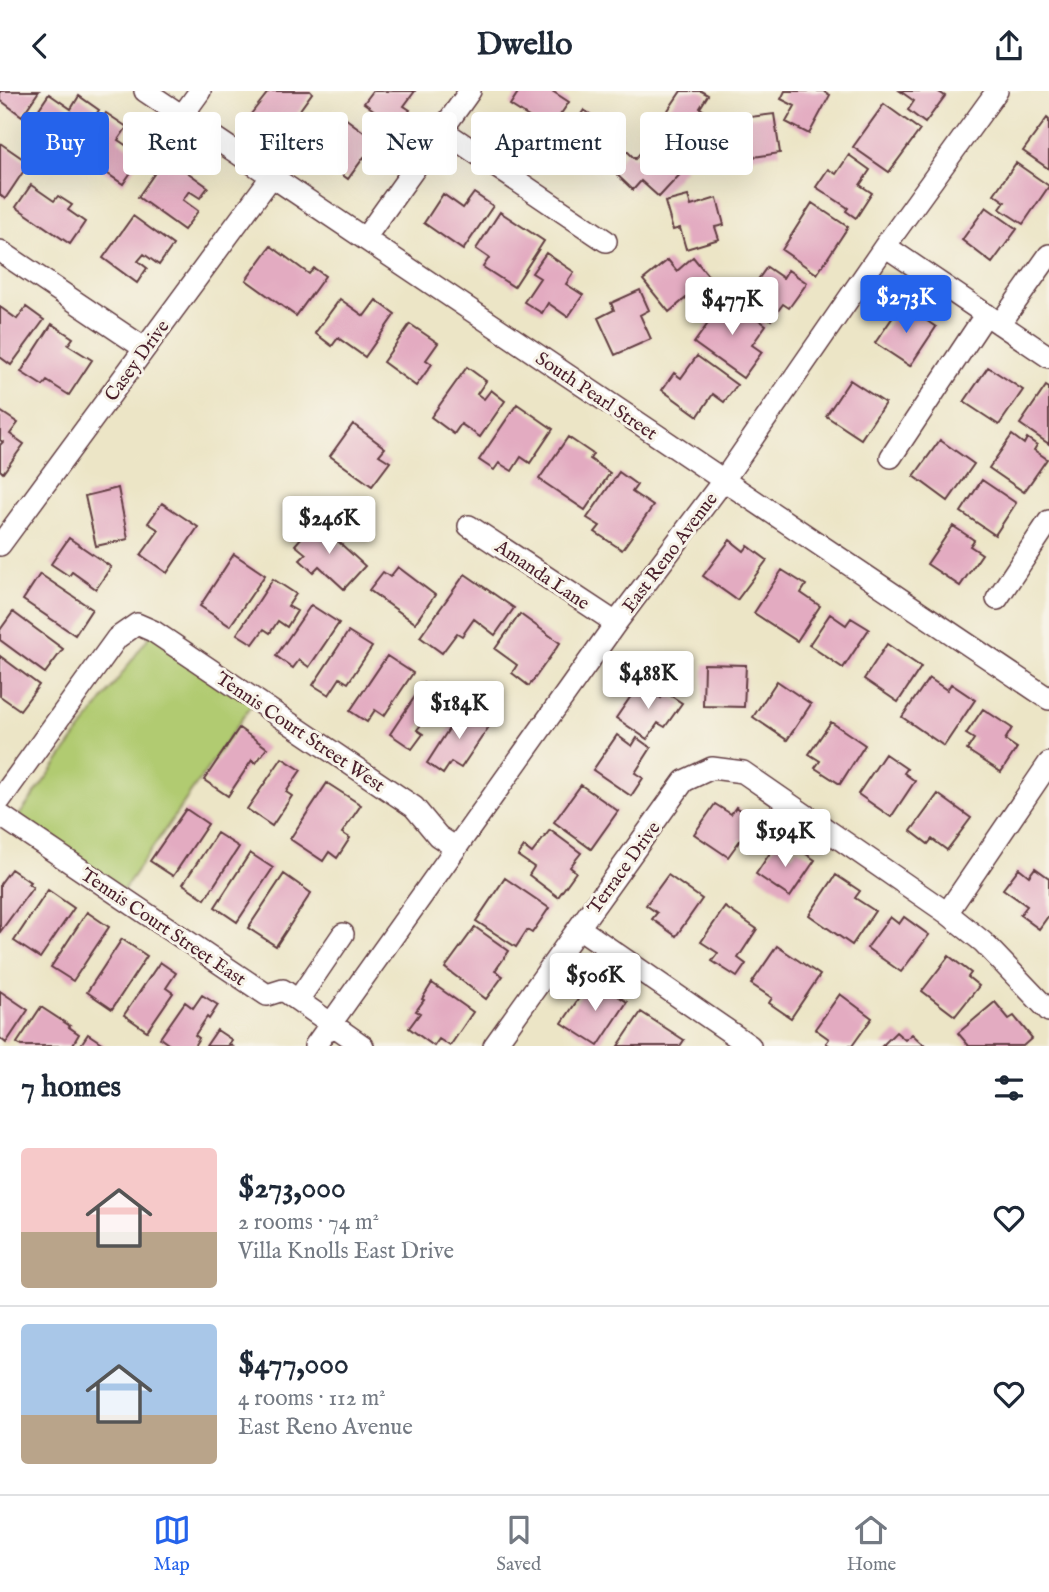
<!DOCTYPE html>
<html lang="en">
<head>
<meta charset="utf-8">
<style>
  body { margin:0; font-family:"IM FELL English",serif; background:#f6f6f7; color:#1f2937; height:100vh; display:flex; flex-direction:column; font-size:26px; white-space:nowrap }
  * { box-sizing:border-box; margin:0 }
  p { font-size:23px; color:#747a83 }
  .icon { flex:none; width:38px; height:38px; fill:none; stroke:currentColor; stroke-width:2; stroke-linecap:round; stroke-linejoin:round }
  .map { position:relative; height:955px; overflow:hidden }
  .drawer { display:flex; flex-direction:column; background:#fff; flex:1 }
  .drawer>* { flex:none }
  .top-card { position:absolute; left:21px; top:21px; width:1008px; height:63px; display:flex; gap:14px }
  .price { position:absolute; translate:-50% -60px; padding:0 16px; border-radius:7px; background:#fff; color:#222; font-size:23px; line-height:46px; filter:drop-shadow(0 2px 4px #0008) }
  .price::after { content:''; position:absolute; left:50%; top:42px; width:21px; height:16px; margin-left:-10px; background:inherit; clip-path:polygon(0 0,100% 0,50% 100%) }
  .price.active { background:#2563eb; color:#fff }
  ul { padding:0; list-style:none }
  li { display:flex; align-items:center; gap:21px; height:175px; padding:0 21px }
  li+li { border-top:2px solid #e0e1e3 }
  li span { display:grid; place-items:center; flex:none; width:196px; height:140px; border-radius:7px; color:#555 }
  li>.icon { margin-inline-start:auto }
  span .icon { width:84px; height:84px; fill:#fffc; stroke-width:1 }
  li b { font-size:30px }
  h2 { display:flex; justify-content:space-between; align-items:center; height:84px; padding:0 21px; font-size:30px }
  .chip { padding:0 24px; border-radius:7px; background:#fff; box-shadow:0 7px 28px #0002; font-size:24px; line-height:63px }
  .chip.active { background:#2563eb; color:#fff }
  header { display:flex; justify-content:space-between; align-items:center; height:91px; padding:0 21px; background:#fff; font-size:32px; font-weight:700 }
  .dock { display:flex; justify-content:space-around; align-items:center; height:98px; border-top:2px solid #e0e1e3; background:#fff; font-size:19px; color:#747a83 }
  .dock a { display:grid; justify-items:center; gap:4px }
  .dock .active { color:#2563eb }
  .map>svg:first-child { display:block }
  .green { fill:#b1cb71; stroke:#7e754e; stroke-width:2 }
  .building { fill:#e3abc1 }
  .lines { fill:none; stroke-linecap:round; stroke-linejoin:round }
  .minor-casing { stroke:#623d42; stroke-width:24 }
  .minor { stroke:#fff; stroke-width:21 }
  .labels { text-anchor:middle; stroke-width:6; stroke-linejoin:round; paint-order:stroke }
  .street-label { font-size:19px; fill:#4a1f2b; stroke:#f7f3e8 }
</style>
</head>
<body>
<header><svg class="icon" aria-label="back" viewBox="0 0 24 24"><path d="M15 5l-7 7 7 7"/></svg>Dwello<svg class="icon" aria-label="share" viewBox="0 0 24 24"><path d="M12 15V3M7 8l5-5 5 5M5 13v7h14v-7"/></svg></header>
<div class="map">
<svg width="1049" height="955" viewBox="0 0 1049 955">
  <rect width="100%" height="100%" fill="#f7f3e8"/>
  <filter id="ink" filterUnits="userSpaceOnUse"><feTurbulence type="fractalNoise" baseFrequency=".0143" numOctaves="2"/><feDisplacementMap in="SourceGraphic" scale="14" xChannelSelector="R" yChannelSelector="G"/><feConvolveMatrix kernelMatrix="1 2 1 2 8 2 1 2 1" color-interpolation-filters="sRGB"/></filter>
  <filter id="wash" filterUnits="userSpaceOnUse"><feTurbulence type="fractalNoise" baseFrequency=".00686" numOctaves="4" result="noise"/><feDisplacementMap in="SourceGraphic" scale="28" xChannelSelector="R" yChannelSelector="G"/><feGaussianBlur stdDeviation="1.57" result="paint"/><feColorMatrix in="noise" values="0 0 0 0 0 0 0 0 0 0 0 0 0 0 0 0 0 1.4 0 .05"/><feComposite in="paint" operator="in"/></filter>
  <g filter="url(#wash)">
    <rect width="100%" height="100%" fill="#ece5c6"/>
    <path class="green" d="M153,540l102,69 -136,196 -106,-72z"/>
    <g id="blocks">
      <path class="building" d="M0,0h39l-17,25 -22,-16z
        M269,0h41l2,2 -31,43 -30,-22z
        M373,0h42l-11,15 6,4 -18,25 -19,-14 6,-7 -15,-11z
        M519,0h33l17,11 -28,41 -18,-12 9,-12 -22,-14z
        M681,0h20l7,4 -8,13 16,10 -14,22 -15,-10 -6,10 -23,-15z
        M785,0h38l7,4 -21,39 -23,-12 9,-16 -14,-7z
        M900,0h40l-1,1 6,4 -20,27 -17,-13 6,-9z
        M49,3l22,15 8,-13 20,14 -32,47 -19,-13 5,-7 -23,-15z
        M884,13l36,26 -31,42 -36,-25z
        M584,19l39,26 -21,32 -21,-14 -6,10 -26,-17 13,-19 7,4z
        M106,22l21,14 -9,13 24,16 -19,28 -45,-30z
        M774,23l6,39 -40,6 -3,-19 -8,1 -3,-21z
        M345,27l40,30 -12,16 -9,-7 -16,22 -31,-23z
        M1047,27l2,2v49l-26,-18z
        M652,49l33,29 -26,28 -18,-16 -8,9 -22,-21 16,-18 8,8z
        M0,52l29,20 -24,36 -5,-4z
        M849,64l21,15 -10,15 12,8 -16,25 -10,-7 2,-3 -32,-21 12,-18 8,5z
        M166,66l42,30 -8,11 -11,-7 -6,9 15,11 -14,19 -46,-33z
        M1016,72l33,23 -26,38 -23,-15 5,-7 -11,-8z
        M31,94l23,16 4,-5 14,9 -4,5 17,12 -15,22 -54,-37z
        M474,102l19,13 -30,44 -39,-27 19,-29 20,14z
        M688,105l3,10 26,-8 7,27 -9,2 4,12 -33,10 -6,-21 -7,2 -8,-28z
        M812,112l36,24 -31,47 -35,-24z
        M986,116l31,22 -25,34 -30,-23z
        M500,121l44,29 -30,46 -31,-20 6,-9 -13,-9z
        M133,125l40,29 -14,20 -15,-11 -6,7 9,7 -10,15 -34,-25z
        M271,155l38,28 5,-6 11,8 -29,40 -50,-36z
        M546,162l28,19 -8,12 17,11 -15,22 -20,-14 -6,10 -18,-11 16,-24 -8,-5z
        M693,166l17,21 -41,34 -26,-32 25,-20 9,11z
        M767,176l16,11 5,-8 19,13 -18,25 -6,-4 -12,16 -27,-21z
        M640,199l9,20 -9,5 11,24 -36,16 -17,-37 16,-8 -3,-7z
        M727,206l39,28 -14,20 10,7 -19,26 -49,-35z
        M340,208l24,17 12,-16 19,14 -30,43 -27,-19 -6,8 -17,-13z
        M902,213l34,23 -26,39 -35,-23z
        M0,216l17,12 9,-12 18,13 -33,45 -11,-8z
        M52,233l21,14 -5,7 24,15 -23,35 -22,-14 -4,5 -22,-14z
        M410,233l28,19 -12,17 6,4 -16,22 -33,-24z
        M697,265l40,29 -13,17 -11,-8 -15,22 -36,-26 12,-17 7,5z
        M467,276l19,14 -9,13 7,5 7,-9 14,11 -25,36 -19,-13 -7,10 -23,-17z
        M988,276l35,23 -24,35 -35,-23z
        M850,289l35,23 -24,36 -35,-23z
        M1046,295l3,2v56l-29,-20z
        M517,313l36,25 -23,34 -9,-6 -9,14 -13,-8 -5,7 -15,-10z
        M0,320l18,12 -8,11 14,10 -21,29 -3,-3v-25l3,-3 -3,-2z
        M353,333l32,24 -6,7 11,7 -18,24 -42,-30z
        M1012,344l12,9 3,-6 10,7 -3,5 13,9 -23,33 -35,-24z
        M568,346l25,17 -3,5 20,14 -25,37 -46,-31z
        M940,349l34,24 -26,37 -34,-25z
        M619,381l18,13 -5,7 21,14 -31,44 -27,-18 5,-6 -13,-8z
        M982,389l34,23 -21,32 -34,-23z
        M118,397l10,51 -32,7 -11,-50z
        M162,412l36,24 -31,46 -26,-18 18,-25 -11,-7z
        M316,430l49,45 -21,23 -25,-23 -6,6 -13,-12 6,-6 -11,-9z
        M953,435l21,14 -4,6 12,8 -22,32 -33,-22z
        M69,447l42,29 -15,22 -24,-17 -3,4 -18,-12z
        M730,449l14,11 4,-5 19,14 -30,40 -34,-24z
        M234,463l31,21 -35,51 -30,-20z
        M398,476l37,28 -20,28 -46,-33 14,-18 7,5z
        M782,479l24,15 -5,8 19,13 -23,35 -43,-28z
        M40,483l52,35 -17,26 -52,-35z
        M465,483l49,34 -19,27 -21,-16 -12,17 -5,-3 -15,20 -22,-16z
        M273,488l23,15 -8,12 9,5 -10,16 -9,-6 -8,12 -6,-4 -11,15 -16,-10z
        M311,514l28,18 -30,44 -10,-7 -6,8 -17,-12z
        M13,521l50,37 -18,24 -45,-33v-10z
        M520,523l40,29 -31,43 -17,-13 5,-8 -22,-16z
        M830,523l16,11 5,-7 18,11 -26,39 -34,-23z
        M348,541l24,15 -24,36 -8,-5 -11,17 -16,-10z
        M887,553l34,23 -23,35 -34,-23z
        M0,565l39,29 -19,25 -20,-14z
        M387,565l26,17 -29,43 -9,-6 -8,12 -17,-11z
        M704,573l42,1 -2,42 -41,-1z
        M929,587l18,12 4,-6 24,16 -31,46 -42,-29z
        M777,590l34,23 -24,36 -34,-23z
        M424,592l23,15 -18,27 -5,-4 -7,9 6,4 -11,15 -22,-15z
        M640,592l21,15 4,-6 17,11 -17,24 -7,-4 -11,16 -31,-21z
        M463,616l27,18 -29,43 -10,-6 -8,12 -16,-11z
        M983,618l29,19 -7,12 12,8 -16,24 -34,-22 7,-11 -8,-5z
        M831,631l34,23 -25,39 -25,-16 5,-7 -11,-7z
        M239,637l28,20 -11,15 -4,-3 -24,36 -24,-16z
        M617,644l15,11 5,-8 14,10 -16,25 8,5 -12,18 -38,-26z
        M885,663l22,15 -3,4 11,8 -24,36 -33,-23z
        M282,667l19,12 -15,22 6,4 -20,30 -25,-17z
        M327,692l34,22 -19,28 8,5 -13,20 -8,-6 -6,9 -33,-22z
        M581,694l37,26 -27,38 -37,-27z
        M938,703l33,24 -24,32 -15,-11 -4,5 -17,-13z
        M715,713l16,10 5,-7 25,17 -13,19 -7,-4 -13,18 -34,-23z
        M186,718l22,15 -35,52 -23,-15z
        M550,739l31,23 -11,14 6,5 -18,25 -29,-22 5,-8 -16,-11 6,-9 8,6z
        M217,742l22,14 -34,52 -22,-15z
        M776,753l16,11 5,-7 18,12 -25,37 -34,-23z
        M250,762l23,15 -36,54 -22,-15z
        M1019,777l10,8 6,-8 14,10v37l-10,14 -19,-14 7,-9 -24,-17z
        M11,778l19,13 -2,2 5,3 -33,45v-48z
        M284,783l27,19 -35,53 -28,-18z
        M668,784l34,24 -26,37 -24,-17 5,-6 -11,-8z
        M836,784l24,16 -5,7 20,13 -23,34 -43,-30z
        M505,787l44,30 -17,25 -5,-3 -11,17 -40,-26z
        M48,799l26,18 -34,50 -26,-17z
        M725,816l32,22 -19,29 8,6 -9,13 -25,-16 6,-8 -17,-11z
        M87,821l22,15 -36,54 -22,-14z
        M890,826l9,7 5,-7 25,18 -28,37 -34,-24z
        M475,836l34,24 -14,20 8,5 -17,23 -41,-31z
        M122,848l25,17 -35,53 -25,-17z
        M777,855l43,29 -29,43 -22,-15 3,-5 -21,-14z
        M949,865l22,17 -3,4 11,9 -24,30 -33,-25z
        M160,871l16,11 -10,15 7,5 -26,38 -23,-16z
        M592,888l35,23 -29,44 -36,-23z
        M432,892l41,29 -23,34 -11,-7 -5,7 -25,-18 11,-15 -4,-2 8,-11 -2,-1z
        M0,900l28,19 -22,33 -6,-5z
        M840,903l32,24 -20,28h-22l-4,-3 3,-4 -14,-10z
        M202,904l16,10 -9,14 -2,-2 -12,18 4,3 -5,8h-23l-11,-8 25,-36 8,6z
        M995,911l14,17 5,-3 18,22 -9,8h-54l-11,-13z
        M41,916l29,19 -1,1 10,7 -7,12h-51l-4,-3z
        M641,921l43,28 -4,6h-62z
        M217,939l15,10 -3,4 3,2h-26z
        M896,941l9,8 7,-6 13,12h-43z
        M88,943l18,12h-26z"/>
    </g>
  </g>
  <g filter="url(#ink)">
    <use href="#blocks" fill-opacity="0" stroke="#623d42" stroke-width="2"/>
    <g class="lines">
      <defs>
        <path id="minor" d="M145,0l904,608
          M182,25l18,-25
          M442,39l164,111
          M365,147l105,-147
          M885,155l164,111
          M0,160l144,97
          M1000,233l49,-69
          M891,366l95,-143
          M469,435l147,97
          M0,454l272,-369
          M997,508l52,-78
          M0,709l117,-162 20,-14 16,7 261,176 24,29 18,12
          M0,724l267,180 16,-5 80,56
          M947,822l102,-150
          M579,837l171,118
          M298,909l45,-66
          M315,955l301,-423 107,-142 162,-235 112,-155
          M494,955l190,-265 28,-13 31,4 204,141 36,29 66,69"/>
      </defs>
      <use href="#minor" class="minor-casing"/>
      <use href="#minor" class="minor"/>
    </g>
  </g>
  <g class="labels">
    <g class="street-label">
      <text transform="translate(136 269) rotate(-54)" y="7">Casey Drive</text>
      <text transform="translate(597 304) rotate(34)" y="7">South Pearl Street</text>
      <text transform="translate(669 461) rotate(-53)" y="7">East Reno Avenue</text>
      <text transform="translate(543 483) rotate(34)" y="7">Amanda Lane</text>
      <text transform="translate(301 640) rotate(34)" y="7">Tennis Court Street West</text>
      <text transform="translate(623 776) rotate(-54)" y="7">Terrace Drive</text>
      <text transform="translate(164 835) rotate(34)" y="7">Tennis Court Street East</text>
    </g>
  </g>
</svg>
<b class="price active" style="left:906px;top:244px">$273K</b>
<b class="price" style="left:732px;top:246px">$477K</b>
<b class="price" style="left:329px;top:465px">$246K</b>
<b class="price" style="left:648px;top:620px">$488K</b>
<b class="price" style="left:459px;top:650px">$184K</b>
<b class="price" style="left:785px;top:778px">$194K</b>
<b class="price" style="left:595px;top:922px">$506K</b>
<div class="top-card">
<a class="chip active">Buy</a>
<a class="chip">Rent</a>
<a class="chip">Filters</a>
<a class="chip">New</a>
<a class="chip">Apartment</a>
<a class="chip">House</a>
</div>
</div>
<section class="drawer">
<h2>7 homes<svg class="icon" aria-label="filters" viewBox="0 0 24 24"><path d="M4 7h16M4 17h16"/><circle cx="9" cy="7" r="2"/><circle cx="15" cy="17" r="2"/></svg></h2>
<ul>
<li><span style="background:linear-gradient(#f6c9c9 60%,#b9a48a 0)"><svg class="icon" aria-label="home" viewBox="0 0 24 24"><path d="M3 11l9-7 9 7M6 9v11h12V9"/></svg></span><div><b>$273,000</b><p>2 rooms · 74 m²</p><p>Villa Knolls East Drive</p></div><svg class="icon" aria-label="heart" viewBox="0 0 24 24"><path d="M12 20l-8-8c-3-5 5-10 8-4 3-6 11-1 8 4z"/></svg></li>
<li><span style="background:linear-gradient(#a9c7e8 65%,#b9a48a 0)"><svg class="icon" aria-label="home" viewBox="0 0 24 24"><path d="M3 11l9-7 9 7M6 9v11h12V9"/></svg></span><div><b>$477,000</b><p>4 rooms · 112 m²</p><p>East Reno Avenue</p></div><svg class="icon" aria-label="heart" viewBox="0 0 24 24"><path d="M12 20l-8-8c-3-5 5-10 8-4 3-6 11-1 8 4z"/></svg></li>
</ul>
</section>
<nav class="dock">
<a class="active"><svg class="icon" aria-label="map" viewBox="0 0 24 24"><path d="M3 6l6-2 6 2 6-2v14l-6 2-6-2-6 2zM9 4v14M15 6v14"/></svg>Map</a>
<a><svg class="icon" aria-label="saved" viewBox="0 0 24 24"><path d="M7 4h10v16l-5-4-5 4z"/></svg>Saved</a>
<a><svg class="icon" aria-label="home" viewBox="0 0 24 24"><path d="M3 11l9-7 9 7M6 9v11h12V9"/></svg>Home</a>
</nav>
</body>
</html>
